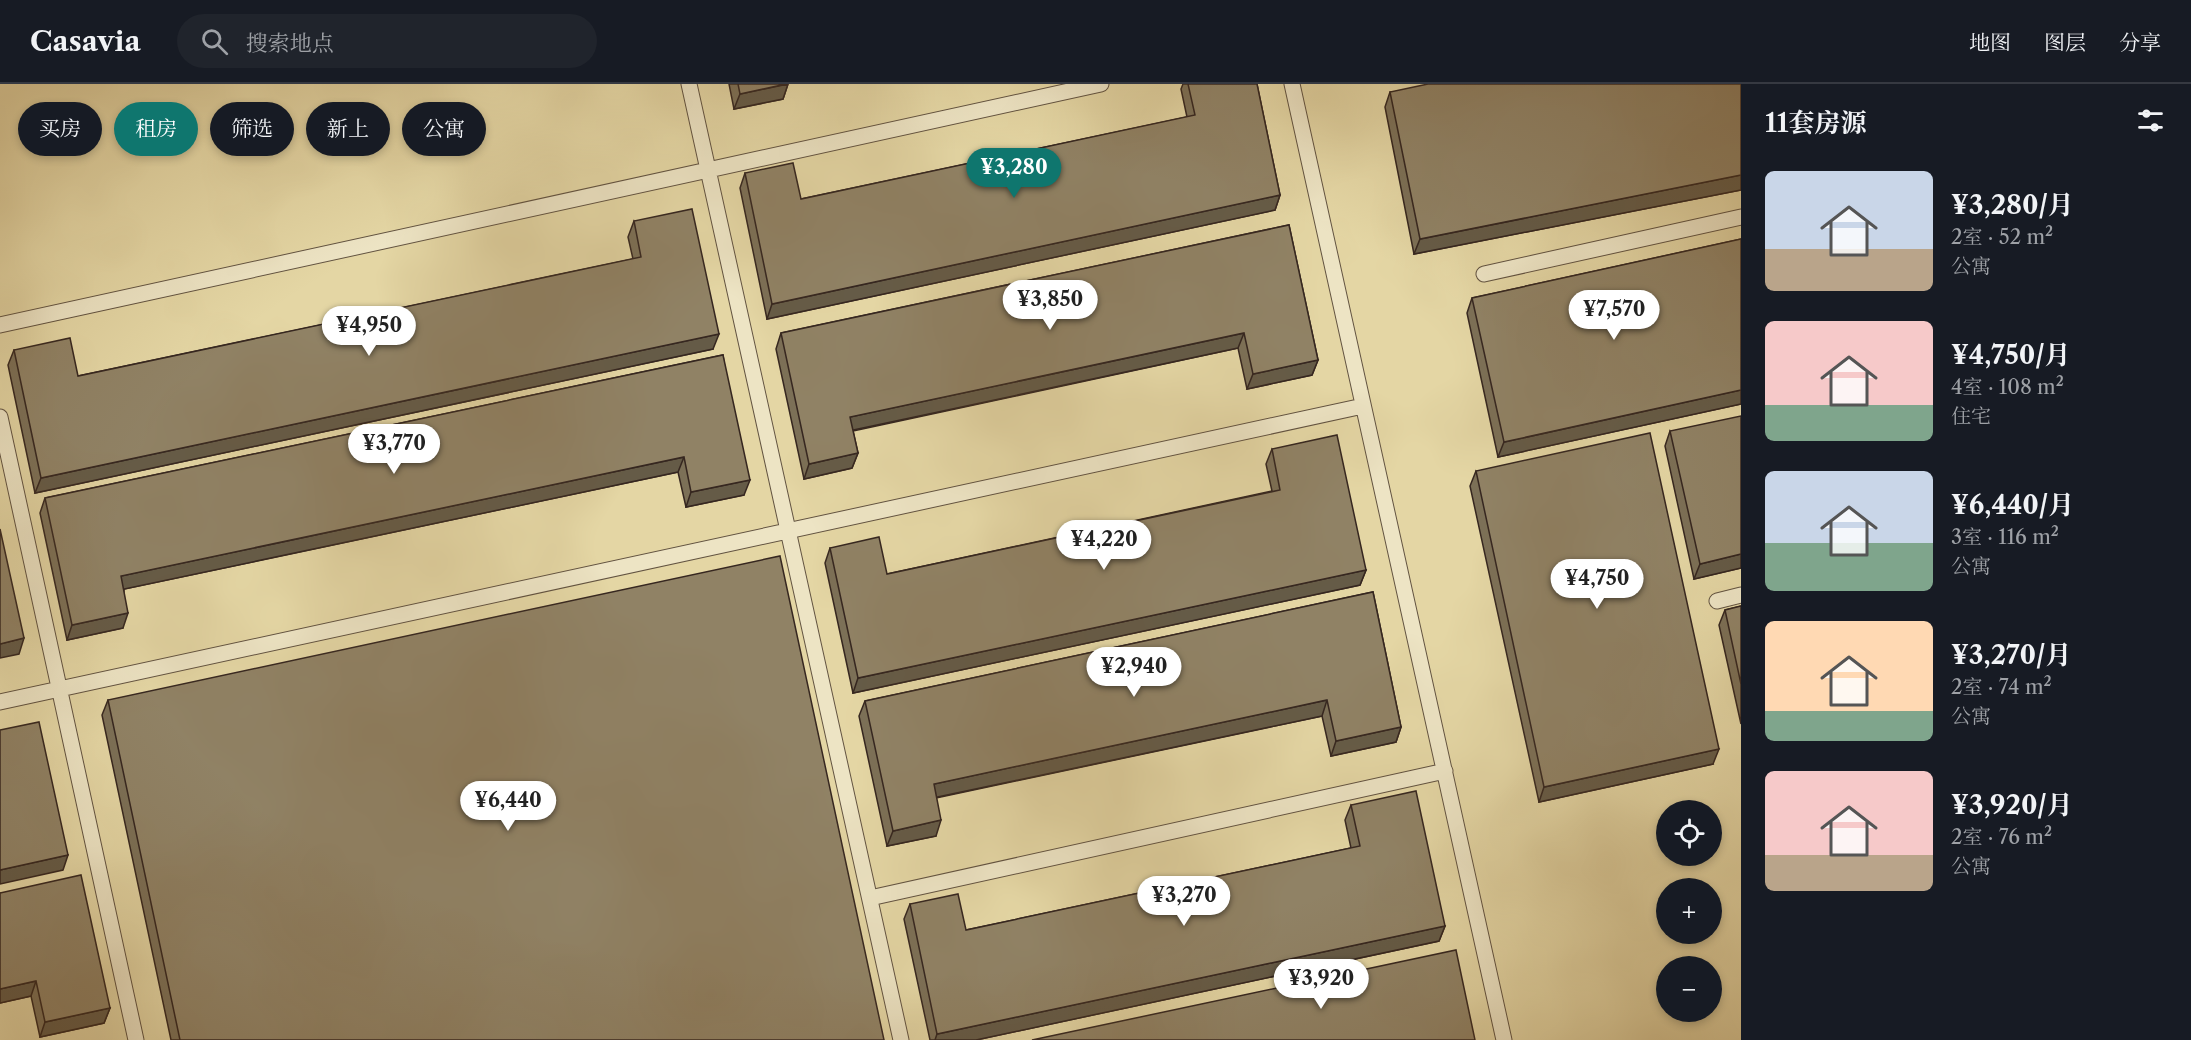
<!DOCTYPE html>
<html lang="zh">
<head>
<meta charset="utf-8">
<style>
  body { margin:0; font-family:"Libre Caslon Text","Noto Serif SC",serif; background:#20242c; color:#f1f3f6; height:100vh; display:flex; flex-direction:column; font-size:22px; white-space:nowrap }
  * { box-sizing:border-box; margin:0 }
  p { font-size:20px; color:#9ea1a6 }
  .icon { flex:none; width:33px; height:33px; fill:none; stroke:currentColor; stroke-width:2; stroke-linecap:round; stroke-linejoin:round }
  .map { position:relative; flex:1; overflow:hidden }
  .details { display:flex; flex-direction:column; background:#171b24; width:450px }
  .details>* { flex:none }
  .guide { position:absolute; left:18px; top:18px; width:570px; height:54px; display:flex; gap:12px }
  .buttons { position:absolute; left:1656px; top:716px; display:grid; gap:12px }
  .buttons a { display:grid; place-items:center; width:66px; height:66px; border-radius:50%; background:#171b24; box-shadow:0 3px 9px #0003; font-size:30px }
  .price { position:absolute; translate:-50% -51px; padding:0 14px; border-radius:21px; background:#fff; color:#222; font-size:20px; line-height:39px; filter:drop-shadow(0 2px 3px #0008) }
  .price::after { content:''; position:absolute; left:50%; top:36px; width:18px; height:14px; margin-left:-9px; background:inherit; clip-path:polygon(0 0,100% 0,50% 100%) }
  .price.selected { background:#0f766e; color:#fff }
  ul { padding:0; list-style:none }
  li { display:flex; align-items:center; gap:18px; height:150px; padding:0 24px }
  li span { display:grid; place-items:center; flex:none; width:168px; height:120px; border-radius:9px; color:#555 }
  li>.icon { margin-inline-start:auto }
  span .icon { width:72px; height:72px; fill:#fffc; stroke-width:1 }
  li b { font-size:26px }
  h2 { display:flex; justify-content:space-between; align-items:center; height:72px; padding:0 24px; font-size:26px }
  .pill { padding:0 21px; border-radius:27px; background:#171b24; box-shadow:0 3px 9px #0003; font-size:21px; line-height:54px }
  .pill.selected { background:#0f766e; color:#fff }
  header { display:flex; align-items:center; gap:36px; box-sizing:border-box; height:84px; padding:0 30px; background:#171b24; border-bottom:2px solid #363941 }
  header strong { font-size:28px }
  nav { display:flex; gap:33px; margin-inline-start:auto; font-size:21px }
  .search { width:420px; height:54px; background:#20242c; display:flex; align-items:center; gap:15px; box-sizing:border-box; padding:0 21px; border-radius:33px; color:#9ea1a6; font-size:22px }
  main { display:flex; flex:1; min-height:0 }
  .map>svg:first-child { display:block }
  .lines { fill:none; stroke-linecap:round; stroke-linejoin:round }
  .service-casing { stroke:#625341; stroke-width:17 }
  .service { stroke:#ede4c4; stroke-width:15 }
  .wall { fill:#7c7057; stroke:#362720; stroke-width:1.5 }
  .shaded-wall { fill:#655b47; stroke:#362720; stroke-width:1.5 }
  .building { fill:#908265; stroke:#362720; stroke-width:1.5 }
</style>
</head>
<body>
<header>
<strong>Casavia</strong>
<div class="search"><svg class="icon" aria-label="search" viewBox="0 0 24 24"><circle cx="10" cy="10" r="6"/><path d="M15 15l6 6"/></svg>搜索地点</div>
<nav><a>地图</a><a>图层</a><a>分享</a></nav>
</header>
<main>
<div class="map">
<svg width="1741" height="956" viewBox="0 0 1741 956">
  <rect width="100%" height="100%" fill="#e4d6a4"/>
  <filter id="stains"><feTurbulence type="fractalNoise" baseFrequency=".00333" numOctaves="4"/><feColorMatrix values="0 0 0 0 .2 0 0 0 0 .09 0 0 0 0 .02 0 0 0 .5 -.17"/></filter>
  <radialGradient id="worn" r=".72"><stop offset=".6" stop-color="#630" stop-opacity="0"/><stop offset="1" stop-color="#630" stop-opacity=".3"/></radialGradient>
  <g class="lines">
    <defs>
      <path id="service" d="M689,0l212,956
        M1292,0l212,956
        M1484,190l257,-57
        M0,241l1101,-241
        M0,333l136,623
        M1717,517l24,-6
        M0,618l1363,-296
        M870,814l575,-127"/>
    </defs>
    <use href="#service" class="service-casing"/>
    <use href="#service" class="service"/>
  </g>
  <path class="wall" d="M729,0h59l-5,15 -49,10z
    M1183,0h74l23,111 -5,15 -508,109 -27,-131 5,-15 56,26 386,-82 -6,-28z
    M1741,0v106l-327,64 -29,-147 5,-15z
    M634,137l79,128 -678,144 -27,-128 6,-15 64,26 555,-117 -5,-22z
    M1289,141l29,135 -6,15 -65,14 -9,-41 -385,83 5,22 -6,15 -48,11 -28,-130 5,-16z
    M1741,155v165l-243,53 -31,-144 5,-15z
    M723,271l21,140 -58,12 -8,-35 -554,117 -1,39 -56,12 -27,-127 5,-15z
    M1670,347l71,137 -47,11 -29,-133z
    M1272,365l94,121 -6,15 -507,108 -28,-130 5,-15 57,26 385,-83 -6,-27z
    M1476,387l237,293 -174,38 -69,-316z
    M1373,508l28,135 -5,15 -65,14 -9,-40 -386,82v38l-49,10 -28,-130 6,-15z
    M1741,522v118l-22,-99 6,-15z
    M108,616l776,340h-713l-69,-325z
    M1351,721l94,121 -6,15 -463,99h-46l-26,-121 6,-15 56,26 385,-82 -6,-28z
    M0,809l110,115 -6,15 -64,14 -9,-41 -31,7z"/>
  <path class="shaded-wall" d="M788,0l-5,15 -49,10 6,-15z
    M1741,91v15l-327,64 6,-15z
    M1280,111l-5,15 -508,109 5,-15z
    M1244,249l-6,15 -394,84 6,-15z
    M719,250l-6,15 -678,144 6,-15z
    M1318,276l-6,15 -65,14 6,-15z
    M1741,306v14l-243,53 6,-15z
    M858,369l-6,15 -48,11 5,-15z
    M684,373l-6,15 -563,119 6,-15z
    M750,396l-6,15 -58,12 5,-15z
    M1741,470v14l-47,11 6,-15z
    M1366,486l-6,15 -507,108 5,-15z
    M128,529l-5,15 -56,12 5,-15z
    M24,554l-5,16 -19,4v-14z
    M1327,616l-5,16 -394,83 6,-15z
    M1401,643l-5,15 -65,14 5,-15z
    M1719,665l-6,15 -174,38 5,-15z
    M941,736l-5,16 -49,10 6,-15z
    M68,771l-5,15 -63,14v-14z
    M1445,842l-6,15 -463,99h-41l2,-6z
    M36,897l-5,15 -31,7v-14z
    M110,924l-6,15 -64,14 5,-15z"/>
  <path class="building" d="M738,0h48l-46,10z
    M1188,0h69l23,111 -508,109 -27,-131 48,-10 8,36 394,-84z
    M1428,0h313v91l-321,64 -30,-147z
    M692,125l27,125 -678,144 -27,-128 56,-12 8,38 563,-119 -7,-36z
    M1289,141l29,135 -65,14 -9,-41 -394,84 8,36 -49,11 -28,-131z
    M1741,155v151l-237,52 -32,-144z
    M723,271l27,125 -59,12 -7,-35 -563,119 7,37 -56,12 -27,-127z
    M1741,332v138l-41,10 -30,-133z
    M1650,349l69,316 -175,38 -68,-316z
    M1337,351l29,135 -508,108 -28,-130 49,-11 8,37 393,-84 -8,-41z
    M0,445l24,109 -24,6z
    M780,472l104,484h-704l-72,-340z
    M1373,508l28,135 -65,14 -9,-41 -393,84 7,36 -48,11 -28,-130z
    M1741,522v78l-16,-74z
    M39,638l29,133 -68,15v-140z
    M1416,707l29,135 -508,108 -27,-130 48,-10 8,36 394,-84 -9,-41z
    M81,791l29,133 -65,14 -9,-41 -36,8v-96z
    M1456,866l19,90h-443z"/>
  <rect width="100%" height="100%" filter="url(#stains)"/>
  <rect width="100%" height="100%" fill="url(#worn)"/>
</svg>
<div class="buttons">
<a><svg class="icon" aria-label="locate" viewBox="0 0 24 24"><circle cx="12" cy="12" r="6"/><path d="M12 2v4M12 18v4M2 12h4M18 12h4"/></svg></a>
<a>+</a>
<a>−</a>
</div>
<b class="price selected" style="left:1014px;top:115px">¥3,280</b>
<b class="price" style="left:1050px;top:247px">¥3,850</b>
<b class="price" style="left:1614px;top:257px">¥7,570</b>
<b class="price" style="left:369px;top:273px">¥4,950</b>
<b class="price" style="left:394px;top:391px">¥3,770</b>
<b class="price" style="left:1104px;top:487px">¥4,220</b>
<b class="price" style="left:1597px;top:526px">¥4,750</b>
<b class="price" style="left:1134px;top:614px">¥2,940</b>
<b class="price" style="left:508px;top:748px">¥6,440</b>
<b class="price" style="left:1184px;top:843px">¥3,270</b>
<b class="price" style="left:1321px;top:926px">¥3,920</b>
<div class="guide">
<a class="pill">买房</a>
<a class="pill selected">租房</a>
<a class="pill">筛选</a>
<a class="pill">新上</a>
<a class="pill">公寓</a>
</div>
</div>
<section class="details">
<h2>11套房源<svg class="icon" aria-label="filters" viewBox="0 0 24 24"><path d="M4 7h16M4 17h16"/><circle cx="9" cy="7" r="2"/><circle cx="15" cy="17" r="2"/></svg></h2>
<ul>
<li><span style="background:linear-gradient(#c9d6e8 65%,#b9a48a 0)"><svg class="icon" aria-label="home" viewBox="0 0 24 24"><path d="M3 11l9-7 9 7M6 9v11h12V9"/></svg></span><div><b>¥3,280/月</b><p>2室 · 52 m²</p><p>公寓</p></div></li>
<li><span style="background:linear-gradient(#f6c9c9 70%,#7fa58c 0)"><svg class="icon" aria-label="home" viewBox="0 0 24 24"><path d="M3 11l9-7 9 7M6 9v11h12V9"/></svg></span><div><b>¥4,750/月</b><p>4室 · 108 m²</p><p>住宅</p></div></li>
<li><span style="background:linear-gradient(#c9d6e8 60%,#7fa58c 0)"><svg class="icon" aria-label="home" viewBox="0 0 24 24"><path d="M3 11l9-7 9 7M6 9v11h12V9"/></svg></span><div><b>¥6,440/月</b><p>3室 · 116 m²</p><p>公寓</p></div></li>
<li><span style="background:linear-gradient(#ffd9b3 75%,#7fa58c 0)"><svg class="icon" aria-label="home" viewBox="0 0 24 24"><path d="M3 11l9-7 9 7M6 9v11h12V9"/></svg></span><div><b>¥3,270/月</b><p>2室 · 74 m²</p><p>公寓</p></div></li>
<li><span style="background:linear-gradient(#f6c9c9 70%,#b9a48a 0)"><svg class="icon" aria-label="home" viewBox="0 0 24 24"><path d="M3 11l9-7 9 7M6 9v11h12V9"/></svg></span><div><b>¥3,920/月</b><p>2室 · 76 m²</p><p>公寓</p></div></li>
</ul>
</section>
</main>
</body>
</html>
